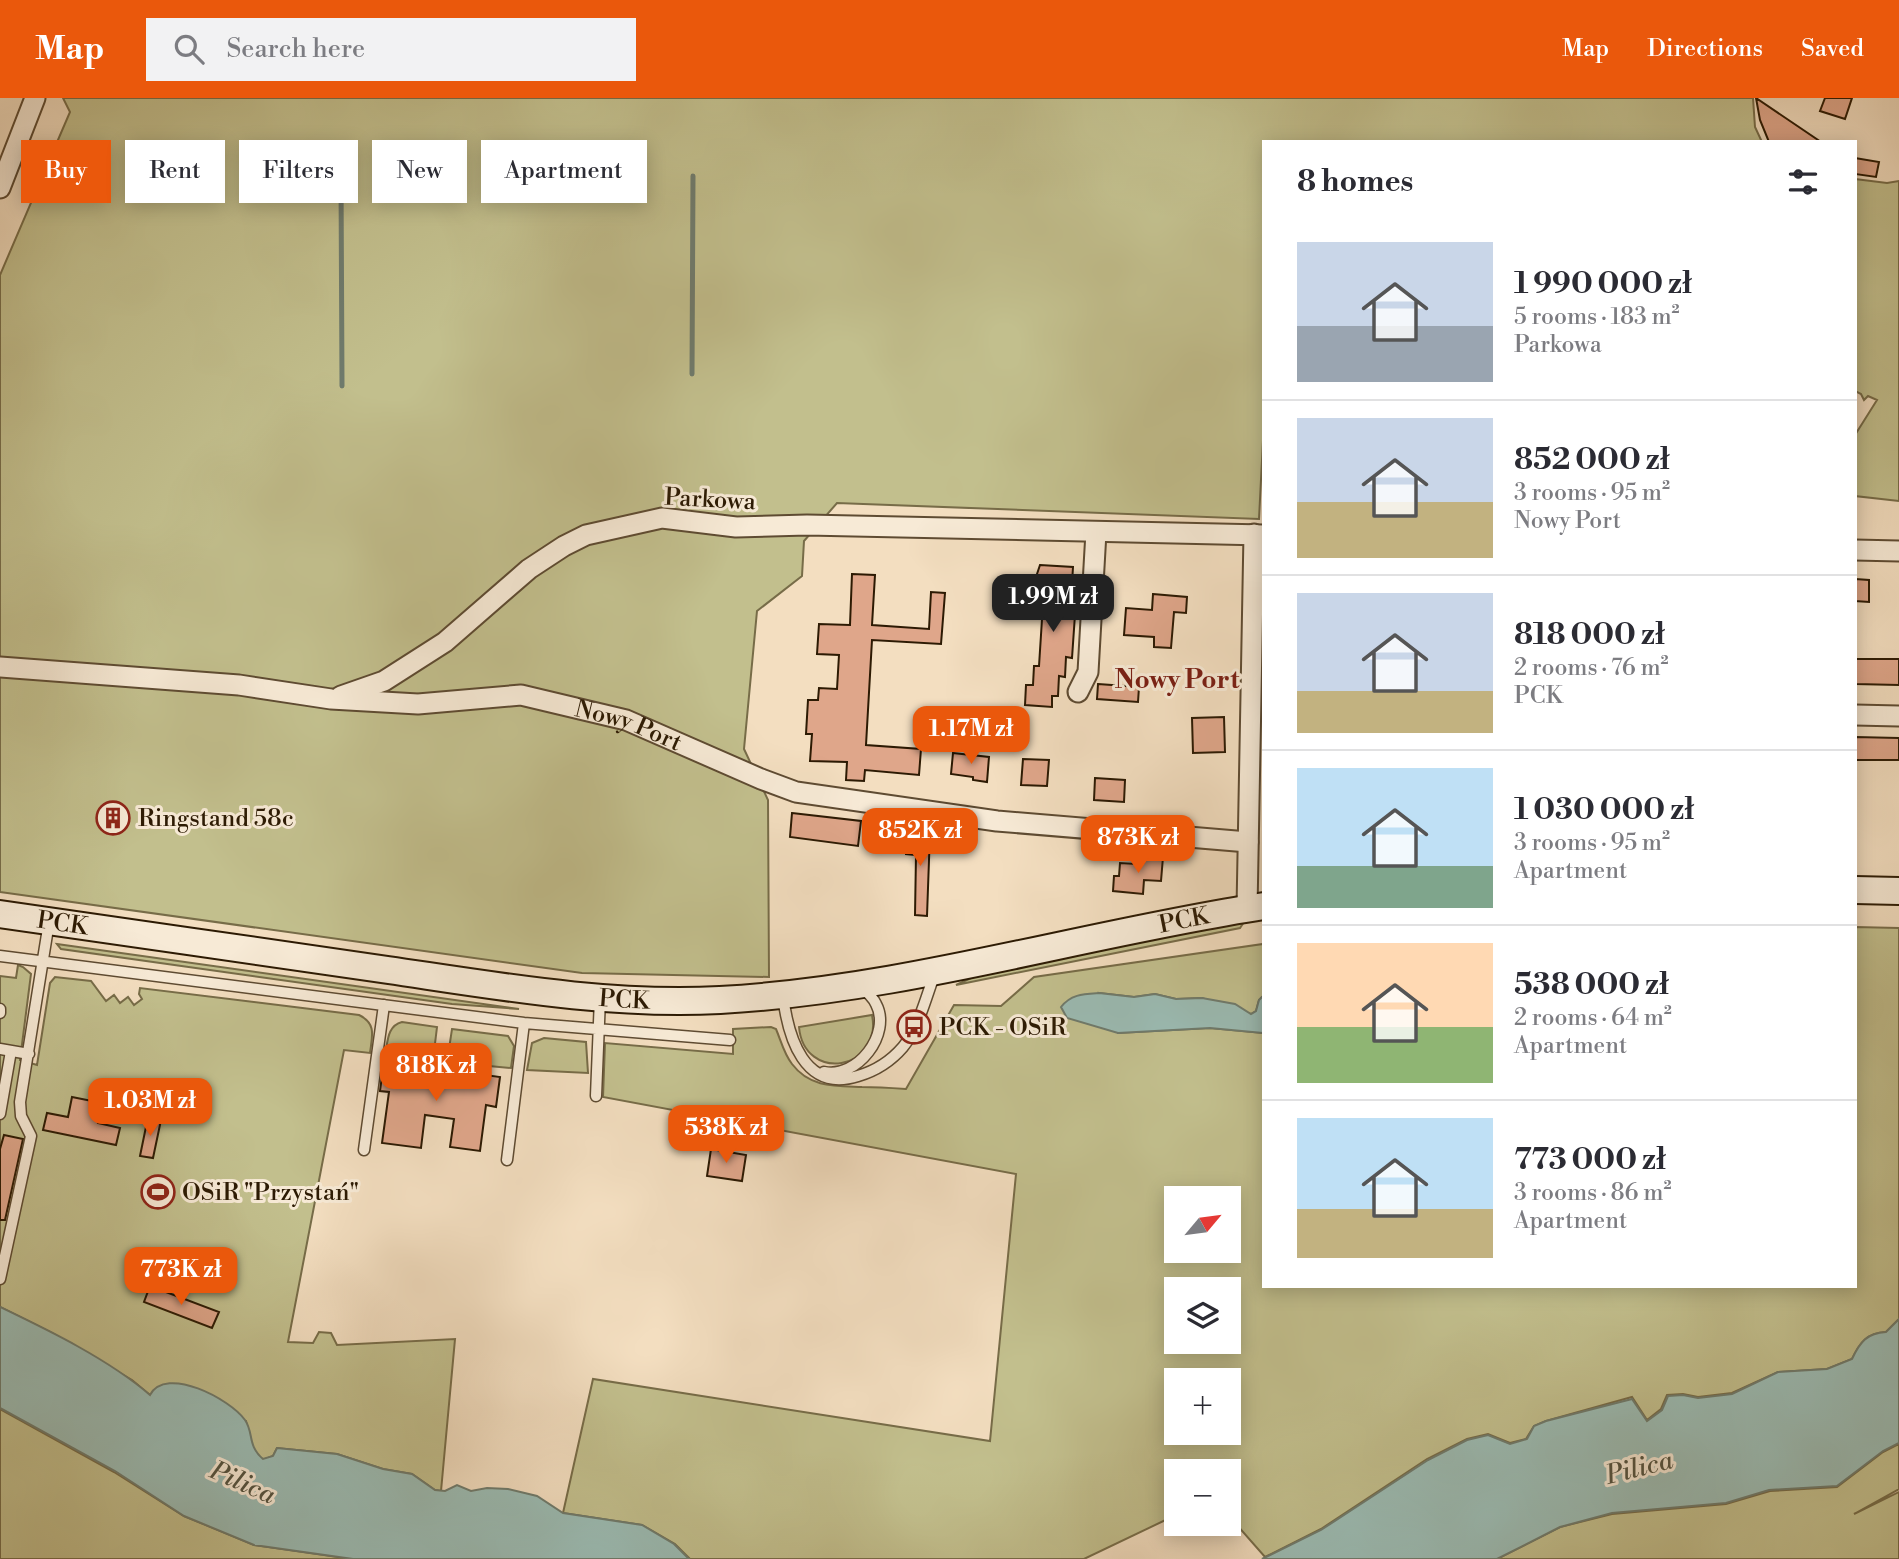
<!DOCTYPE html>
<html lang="en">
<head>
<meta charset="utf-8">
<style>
  body { margin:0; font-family:"Libre Bodoni",serif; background:#f2f2f3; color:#2b2b33; height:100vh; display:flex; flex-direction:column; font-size:26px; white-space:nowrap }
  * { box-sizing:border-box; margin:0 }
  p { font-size:23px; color:#7c7c81 }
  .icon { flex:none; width:38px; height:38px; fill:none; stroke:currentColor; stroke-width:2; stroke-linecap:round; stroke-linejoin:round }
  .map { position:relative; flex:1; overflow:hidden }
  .sheet { position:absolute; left:1262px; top:42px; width:595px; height:1148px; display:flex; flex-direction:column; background:#fff; border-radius:0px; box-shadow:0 4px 18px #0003 }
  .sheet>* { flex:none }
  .top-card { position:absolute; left:21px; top:42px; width:665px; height:63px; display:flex; gap:14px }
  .needle { width:46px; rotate:61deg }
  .tools { position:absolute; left:1164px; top:1088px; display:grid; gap:14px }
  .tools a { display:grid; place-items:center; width:77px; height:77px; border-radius:0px; background:#fff; box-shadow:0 4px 18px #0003; font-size:35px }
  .price { position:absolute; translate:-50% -60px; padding:0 16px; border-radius:14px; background:#ea580c; color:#fff; font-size:23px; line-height:46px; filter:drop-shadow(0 2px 4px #0008) }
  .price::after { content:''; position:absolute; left:50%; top:42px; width:21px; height:16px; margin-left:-10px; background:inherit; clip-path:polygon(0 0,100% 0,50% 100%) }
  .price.current { background:#222; color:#fff }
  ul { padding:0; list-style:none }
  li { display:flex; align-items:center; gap:21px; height:175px; padding:0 35px }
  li+li { border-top:2px solid #e1e1e2 }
  li span { display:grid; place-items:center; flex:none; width:196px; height:140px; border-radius:0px; color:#555 }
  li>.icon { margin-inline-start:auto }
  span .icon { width:84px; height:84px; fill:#fffc; stroke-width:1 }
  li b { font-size:30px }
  h2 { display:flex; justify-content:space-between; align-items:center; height:84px; padding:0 35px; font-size:30px }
  .pill { padding:0 24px; border-radius:0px; background:#fff; box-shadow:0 4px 18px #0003; font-size:24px; line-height:63px }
  .pill.current { background:#ea580c; color:#fff }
  header { display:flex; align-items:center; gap:42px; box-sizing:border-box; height:98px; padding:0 35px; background:#ea580c; color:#fff }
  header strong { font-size:33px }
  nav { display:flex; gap:38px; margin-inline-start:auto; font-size:24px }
  .search { width:490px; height:63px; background:#f2f2f3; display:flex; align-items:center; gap:18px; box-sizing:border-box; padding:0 24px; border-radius:0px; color:#7c7c81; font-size:26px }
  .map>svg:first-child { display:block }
  .green { fill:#c2bf8d; stroke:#776c48; stroke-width:2; fill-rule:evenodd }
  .water { fill:#9bbcb4; stroke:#6f7b6d; stroke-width:2 }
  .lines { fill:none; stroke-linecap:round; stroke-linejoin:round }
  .stream { stroke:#6f7b6d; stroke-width:5 }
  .building { fill:#dfa68a; stroke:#2c1a03; stroke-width:2 }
  .lane-casing { stroke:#5e4b32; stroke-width:13 }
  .street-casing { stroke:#5e4b32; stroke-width:23 }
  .secondary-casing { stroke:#2c1a03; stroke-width:30 }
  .lane { stroke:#f7ead6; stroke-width:10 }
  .street { stroke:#f7ead6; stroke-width:19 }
  .secondary { stroke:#f7ead6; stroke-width:26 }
  .labels { text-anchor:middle; stroke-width:6; stroke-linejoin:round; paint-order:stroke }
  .street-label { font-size:24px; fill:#2c1a03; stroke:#f7ead6 }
  .poi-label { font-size:24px; fill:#2c1a03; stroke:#f7ead6; text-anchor:start }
  .neighbourhood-label { font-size:26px; font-weight:bold; fill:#7a1f14; stroke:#f7ead6 }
  .water-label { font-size:26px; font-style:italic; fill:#535341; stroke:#f7ead6 }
</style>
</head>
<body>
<header>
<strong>Map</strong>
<div class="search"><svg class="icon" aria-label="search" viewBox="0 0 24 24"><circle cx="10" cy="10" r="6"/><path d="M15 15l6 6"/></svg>Search here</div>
<nav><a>Map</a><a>Directions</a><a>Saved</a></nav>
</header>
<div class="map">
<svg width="1899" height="1461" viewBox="0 0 1899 1461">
  <rect width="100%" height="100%" fill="#f3dec0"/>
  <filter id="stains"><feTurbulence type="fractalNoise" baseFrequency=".00286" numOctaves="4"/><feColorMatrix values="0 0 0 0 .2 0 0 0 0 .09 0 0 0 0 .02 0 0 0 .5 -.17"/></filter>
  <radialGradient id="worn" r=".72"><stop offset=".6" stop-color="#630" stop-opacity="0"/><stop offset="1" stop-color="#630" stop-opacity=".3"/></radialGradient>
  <path class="green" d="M63,0h1690l2,29 7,15h-498v279l-5,98 -422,-16 -33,38 -2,35 -45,35 -13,138 24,51 1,177 -187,-4 -582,-81v-617l70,-163z
    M1855,81l32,4 12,-2v320l-44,-5v-61l22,-35 -9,-4 -4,4 -3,-6 -6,-3z
    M1244,824l-4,6 -284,57 41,-19z
    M1855,829l44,1v391l-13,13c-19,1 -26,10 -34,27l-25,10 -49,3 -46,21 -34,4 -15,-3 -16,1 -6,14 -14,11 -15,-23 -86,24 -12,5 -8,13 -16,4 -22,-9 -21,5 -40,20 -106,70 -56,28 -36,-41 -1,-44h-52v43l-92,44h-394l-15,-15 -33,-19 -79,-12 30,-134 397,62 26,-267 -413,-77 2,-54 128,11v-25l38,-2 5,2c5,12 8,25 16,35 18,24 44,22 70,23 15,0 30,1 44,2l48,-84 47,1 33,-29 229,-33v52l-4,4 -3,11 -5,3 -49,-16 -26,1 -21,-5 -21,3 -35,-4 19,40 92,-5 53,5 1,253h591zM1176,1101h52v52h-52zM1176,1192h52v52h-52zM1176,1283h52v52h-52z
    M57,846l462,65 -67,-5 -391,-55z
    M18,867l5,2 8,7 -11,86 17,5 13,-82 5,-6 36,4 15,20 8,-6 6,8 8,-6 6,8 8,-6 -3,-5 1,-6 219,27c18,9 13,21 11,38l-26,-3 -56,292 25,1 6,-11 12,1 6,12 118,-6 -14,152 -6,-1 -23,-16 -29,-5 -46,-15 -60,-6 -4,8 -10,4 -10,-9 -7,-30 -96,-26 -18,-15 -80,-47 -52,-26v-331l16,2z
    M872,917c11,56 -68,68 -73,12z
    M402,924l35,5 -4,33 -48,-5c3,-14 2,-29 17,-33z
    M452,931l56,7 6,10 -3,22 -64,-6z
    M544,940l42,4 2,31 -61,-3 5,-27z
    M0,1311l114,63 70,44 70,29 98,14h-352z
    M1899,1346v45l-45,25 45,-22v67h-402l63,-32 52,-13 114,-10 44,-13 67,-4 46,-35z"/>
  <path class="water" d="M1099,895l35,4 21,-3 21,5 26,-1 33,6 16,10 5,-3 3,-11 4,-4v37l-53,-5 -92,5 -51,-15 -6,-11c10,-13 23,-13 38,-14z
    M0,1209c50,24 108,52 150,88 16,-30 80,4 95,25 9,13 2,25 18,39l10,-3 4,-8 60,6 46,15 29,5 23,16 10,1 12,-6 14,6 16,-3 21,1 29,7 26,17 79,12 32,19 15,15h-336l-99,-14 -70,-29 -69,-45 -115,-63z
    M1899,1221v124l-16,8 -46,35 -68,4 -43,13 -114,10 -52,14 -63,32h-235l59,-29 107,-70 39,-20 21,-5 22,9 17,-5 7,-13 12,-5 86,-22 15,22 15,-11 6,-14 15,-1 15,3 34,-4 46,-22 49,-3 25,-10c8,-17 15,-26 34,-27z"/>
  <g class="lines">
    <path class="stream" d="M341,78l1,210
      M692,276l1,-198"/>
  </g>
  <path class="building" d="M1756,0l65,44h-52l-9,-22z
    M1825,0h27l-7,21 -25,-8z
    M1855,60l24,4 -3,15 -21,-3z
    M1040,467l33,2 -2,33h5l-4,58 -6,-1 -1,20 -6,-1 -1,20h-6v11l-27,-2 1,-20h7l1,-19h5l5,-78h-3l-6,-8z
    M852,476l23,1 -3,50 57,4 2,-37 14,1 -4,51 -69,-4 -6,105 55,4 -2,26 -54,-5 -1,11 -18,-1 1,-18 -37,-1 2,-27h-6l2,-34h10l1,-12 18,1 2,-34 -22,-1 2,-30 31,1z
    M1855,481l14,1v22l-14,-1z
    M1153,496l34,3 -1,16 -12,-1 -3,36 -17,-1v-10l-30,-2 2,-27 26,2z
    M1855,561h44v26l-44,-1z
    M1098,586l41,3 -1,15 -41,-3z
    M1224,619l1,35 -32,1 -1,-35z
    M1855,639l44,1v22h-44z
    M953,655l36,4 -2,25 -14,-2v-3l-22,-3z
    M1023,661l26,1 -2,26 -26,-1z
    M1095,680l30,2 -1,22 -30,-2z
    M792,715l69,8 -3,25 -68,-9z
    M907,733l23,1 -3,84 -12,-1 1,-60 -10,-1z
    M1144,758l19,1 -2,24 -17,-1 -1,14 -30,-3 1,-15h5l1,-13 16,1v-3l8,1z
    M384,963l116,16 -4,30 -10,-2 -6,46 -30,-4 4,-28 -29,-4 -4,33 -39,-5 7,-51 -9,-1z
    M72,999l30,6 -4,20 22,5 -4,17 -73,-15 4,-17 21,4z
    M148,1019l13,3 -8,38 -13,-2z
    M4,1037l19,4 -18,81h-5v-71z
    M711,1051l35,6 -4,26 -35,-5z
    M150,1188l69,26 -7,16 -68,-26z"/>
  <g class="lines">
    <defs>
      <path id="lane" d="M0,858l524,67 206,17
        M783,898c5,41 21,97 75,80 17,-5 33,-15 45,-29 16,-20 23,-50 32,-74
        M0,911v4
        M0,951l29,5
        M824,974c33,7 68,-38 52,-68 -3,-7 -9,-12 -15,-17
        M596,998l4,-98
        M0,1016l11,-63
        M364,1052l20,-145
        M507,1062l17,-137
        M0,1181l31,-143 -10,-20 -1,-14 29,-180"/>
      <g id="street">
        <path d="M0,90l35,-90"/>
        <path d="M1855,452l44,1"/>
        <path id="s1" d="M0,569l239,18 92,14 87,5 103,-9 105,25 135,59 35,13 201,29 251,21"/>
        <path d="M1078,594l10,-20 8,-140"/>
        <path d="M341,598l43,-15 61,-39 84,-73 35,-23 22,-11 76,-17 74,9 71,-2 457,10"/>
        <path d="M1855,617l44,1"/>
        <path d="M1247,811l7,-375"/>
      </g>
      <g id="secondary">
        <path d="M1855,792l44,1"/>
        <path id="s2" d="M0,816c129,19 259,37 388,56 109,16 221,36 332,30 184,-10 362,-66 544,-94"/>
      </g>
    </defs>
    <use href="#lane" class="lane-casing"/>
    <use href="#street" class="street-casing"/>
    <use href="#secondary" class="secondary-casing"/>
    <use href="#lane" class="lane"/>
    <use href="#street" class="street"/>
    <use href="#secondary" class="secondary"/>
  </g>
  <defs>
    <symbol id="building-ring" viewBox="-11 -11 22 22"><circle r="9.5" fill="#f7ead6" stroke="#8f2418" stroke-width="1.5"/><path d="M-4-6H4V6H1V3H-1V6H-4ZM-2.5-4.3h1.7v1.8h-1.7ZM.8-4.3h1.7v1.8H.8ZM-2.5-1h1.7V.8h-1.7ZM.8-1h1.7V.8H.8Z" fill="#8f2418"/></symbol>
    <symbol id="bus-ring" viewBox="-11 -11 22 22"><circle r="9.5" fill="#f7ead6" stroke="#8f2418" stroke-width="1.5"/><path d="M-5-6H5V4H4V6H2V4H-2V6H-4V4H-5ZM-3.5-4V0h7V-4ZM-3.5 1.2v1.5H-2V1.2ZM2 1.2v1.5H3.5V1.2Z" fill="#8f2418"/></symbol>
    <symbol id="stadium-ring" viewBox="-11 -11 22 22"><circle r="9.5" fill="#f7ead6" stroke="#8f2418" stroke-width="1.5"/><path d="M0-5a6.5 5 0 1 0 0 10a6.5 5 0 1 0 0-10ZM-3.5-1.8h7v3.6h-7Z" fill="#8f2418"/></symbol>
  </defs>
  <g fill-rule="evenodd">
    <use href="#building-ring" x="94" y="701" width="38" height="38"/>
    <use href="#bus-ring" x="895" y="910" width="38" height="38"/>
    <use href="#stadium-ring" x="139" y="1075" width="38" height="38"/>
  </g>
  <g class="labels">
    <g class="street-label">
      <text transform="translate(710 401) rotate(3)" y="8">Parkowa</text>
      <text dy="8" stroke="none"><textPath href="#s1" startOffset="635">Nowy Port</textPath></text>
      <text dy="8" stroke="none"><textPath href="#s2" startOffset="1197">PCK</textPath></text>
      <text dy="8" stroke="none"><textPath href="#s2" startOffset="63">PCK</textPath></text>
      <text dy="8" stroke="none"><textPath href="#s2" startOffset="630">PCK</textPath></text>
    </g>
    <g class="poi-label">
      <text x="138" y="728">Ringstand 58c</text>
      <text x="939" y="937">PCK - OSiR</text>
      <text x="182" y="1102">OSiR "Przystań"</text>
    </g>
    <g class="neighbourhood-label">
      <text x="1177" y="590">Nowy Port</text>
    </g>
    <g class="water-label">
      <text transform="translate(1639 1369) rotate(-14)" y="9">Pilica</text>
      <text transform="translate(243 1384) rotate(24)" y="9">Pilica</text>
    </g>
  </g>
  <rect width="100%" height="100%" filter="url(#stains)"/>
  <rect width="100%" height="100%" fill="url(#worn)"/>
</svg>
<div class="tools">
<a><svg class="needle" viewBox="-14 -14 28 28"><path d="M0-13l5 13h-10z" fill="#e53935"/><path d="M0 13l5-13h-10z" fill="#7c7c81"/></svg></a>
<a><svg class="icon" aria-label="layers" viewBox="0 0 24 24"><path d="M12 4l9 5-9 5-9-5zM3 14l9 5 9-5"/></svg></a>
<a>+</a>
<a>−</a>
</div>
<b class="price current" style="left:1053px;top:536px">1.99M zł</b>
<b class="price" style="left:971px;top:668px">1.17M zł</b>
<b class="price" style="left:920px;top:770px">852K zł</b>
<b class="price" style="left:1138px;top:777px">873K zł</b>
<b class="price" style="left:436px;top:1005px">818K zł</b>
<b class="price" style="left:150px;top:1040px">1.03M zł</b>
<b class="price" style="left:726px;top:1067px">538K zł</b>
<b class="price" style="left:181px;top:1209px">773K zł</b>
<div class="top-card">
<a class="pill current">Buy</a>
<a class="pill">Rent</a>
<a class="pill">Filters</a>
<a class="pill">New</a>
<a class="pill">Apartment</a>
</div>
<section class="sheet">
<h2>8 homes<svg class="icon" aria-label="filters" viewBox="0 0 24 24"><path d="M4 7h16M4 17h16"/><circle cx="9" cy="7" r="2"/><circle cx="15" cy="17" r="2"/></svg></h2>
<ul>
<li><span style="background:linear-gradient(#c9d6e8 60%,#9aa5b1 0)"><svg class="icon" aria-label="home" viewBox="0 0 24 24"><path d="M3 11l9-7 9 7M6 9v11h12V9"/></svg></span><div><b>1 990 000 zł</b><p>5 rooms · 183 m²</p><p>Parkowa</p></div></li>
<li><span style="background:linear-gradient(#c9d6e8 60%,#c2b280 0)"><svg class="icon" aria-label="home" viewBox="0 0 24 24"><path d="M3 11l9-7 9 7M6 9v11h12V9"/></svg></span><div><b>852 000 zł</b><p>3 rooms · 95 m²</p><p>Nowy Port</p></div></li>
<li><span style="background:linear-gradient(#c9d6e8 70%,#c2b280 0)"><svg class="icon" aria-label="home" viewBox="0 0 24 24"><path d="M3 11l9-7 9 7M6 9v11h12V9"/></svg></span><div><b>818 000 zł</b><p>2 rooms · 76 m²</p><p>PCK</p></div></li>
<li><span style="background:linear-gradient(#bfe0f5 70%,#7fa58c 0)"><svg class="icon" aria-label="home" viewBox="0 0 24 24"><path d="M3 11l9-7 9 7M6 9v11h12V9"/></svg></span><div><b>1 030 000 zł</b><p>3 rooms · 95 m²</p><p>Apartment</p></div></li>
<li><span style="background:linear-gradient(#ffd9b3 60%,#8fb573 0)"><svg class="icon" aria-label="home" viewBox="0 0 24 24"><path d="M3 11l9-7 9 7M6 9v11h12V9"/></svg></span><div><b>538 000 zł</b><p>2 rooms · 64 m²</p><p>Apartment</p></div></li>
<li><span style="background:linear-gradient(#bfe0f5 65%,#c2b280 0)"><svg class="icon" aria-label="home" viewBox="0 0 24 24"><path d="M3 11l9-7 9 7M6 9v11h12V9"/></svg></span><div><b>773 000 zł</b><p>3 rooms · 86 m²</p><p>Apartment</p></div></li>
</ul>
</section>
</div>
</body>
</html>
